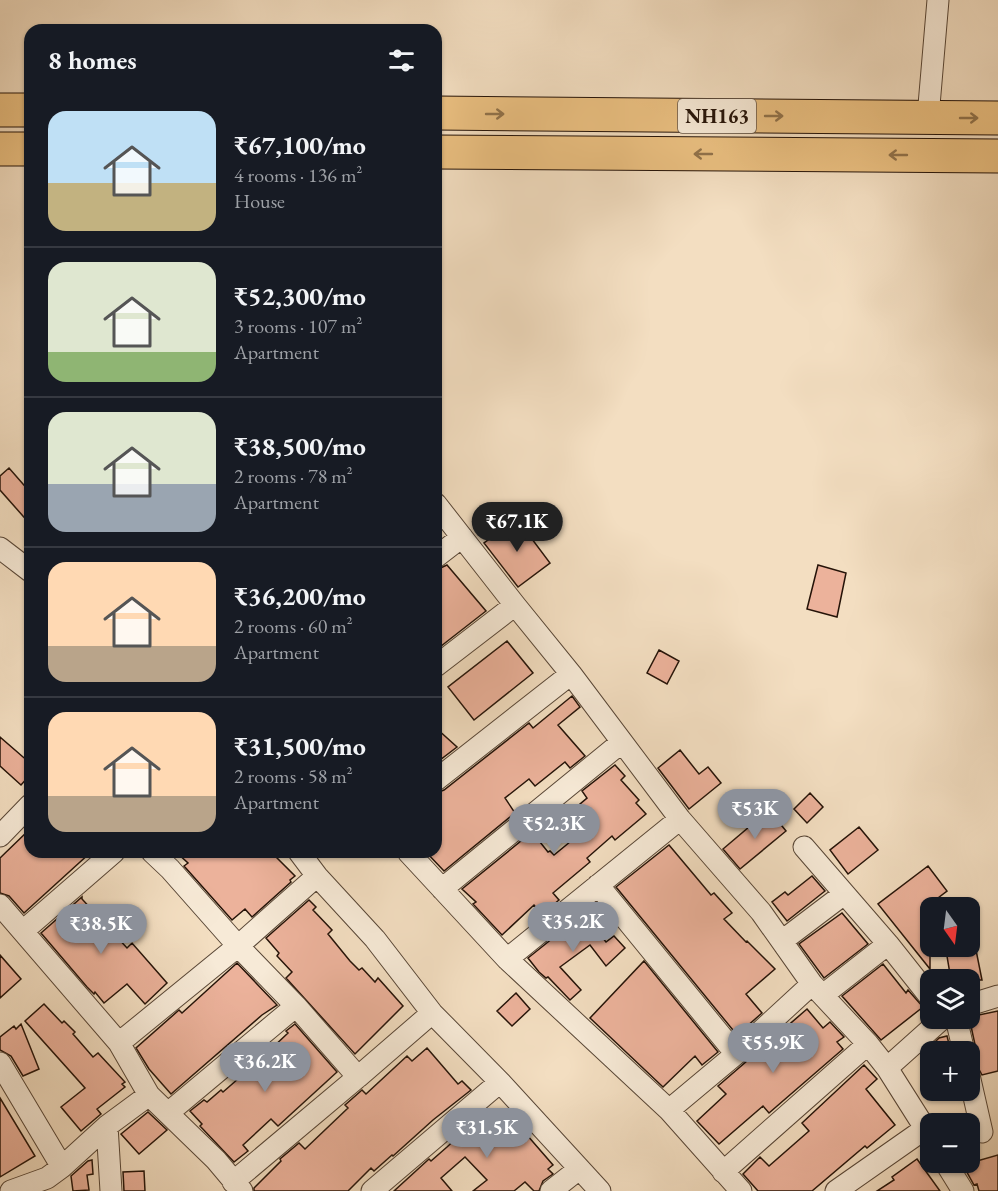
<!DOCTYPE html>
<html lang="en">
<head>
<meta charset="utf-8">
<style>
  body { margin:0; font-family:"EB Garamond",serif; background:#242831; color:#f1f3f6; height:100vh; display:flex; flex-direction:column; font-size:22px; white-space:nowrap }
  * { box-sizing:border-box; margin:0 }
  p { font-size:20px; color:#9ea1a6 }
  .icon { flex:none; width:33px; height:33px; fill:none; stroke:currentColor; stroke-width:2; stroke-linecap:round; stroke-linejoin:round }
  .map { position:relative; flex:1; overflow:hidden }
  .sheet { position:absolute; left:24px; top:24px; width:418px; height:834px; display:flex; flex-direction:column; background:#171b24; border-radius:18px; box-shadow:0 2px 4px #0004 }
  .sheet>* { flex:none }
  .needle { width:39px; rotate:166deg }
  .fabs { position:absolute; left:920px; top:897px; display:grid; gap:12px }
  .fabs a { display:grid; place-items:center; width:60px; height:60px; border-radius:12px; background:#171b24; box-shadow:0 2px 4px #0004; font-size:30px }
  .price { position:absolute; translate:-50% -51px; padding:0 14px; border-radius:21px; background:#8c9099; color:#fff; font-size:20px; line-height:39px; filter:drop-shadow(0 2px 3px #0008) }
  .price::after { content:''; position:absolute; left:50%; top:36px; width:18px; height:14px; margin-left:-9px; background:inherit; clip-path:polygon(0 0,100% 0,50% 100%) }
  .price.on { background:#222; color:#fff }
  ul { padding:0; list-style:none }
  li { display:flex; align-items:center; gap:18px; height:150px; padding:0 24px }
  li+li { border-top:2px solid #363941 }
  li span { display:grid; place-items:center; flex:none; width:168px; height:120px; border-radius:18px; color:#555 }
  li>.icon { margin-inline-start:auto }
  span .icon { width:72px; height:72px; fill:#fffc; stroke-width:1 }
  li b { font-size:26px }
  h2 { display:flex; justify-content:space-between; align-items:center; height:72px; padding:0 24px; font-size:26px }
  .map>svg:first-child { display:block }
  .building { fill:#ecb29b; stroke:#251308; stroke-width:1.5 }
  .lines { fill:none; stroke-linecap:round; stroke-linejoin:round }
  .minor-casing { stroke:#584636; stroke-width:23 }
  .trunk-casing { stroke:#251308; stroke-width:35 }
  .minor { stroke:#f7ead7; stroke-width:21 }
  .trunk { stroke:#eabf80; stroke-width:33 }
  .oneway { stroke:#91724a }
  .labels { text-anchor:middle; stroke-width:6; stroke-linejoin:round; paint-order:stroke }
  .shield { fill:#f7ead7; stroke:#645446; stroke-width:1.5 }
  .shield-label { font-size:20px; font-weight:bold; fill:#251308 }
</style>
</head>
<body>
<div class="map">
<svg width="998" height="1191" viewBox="0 0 998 1191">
  <rect width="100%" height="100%" fill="#f3dec1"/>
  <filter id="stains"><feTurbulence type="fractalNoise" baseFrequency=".00333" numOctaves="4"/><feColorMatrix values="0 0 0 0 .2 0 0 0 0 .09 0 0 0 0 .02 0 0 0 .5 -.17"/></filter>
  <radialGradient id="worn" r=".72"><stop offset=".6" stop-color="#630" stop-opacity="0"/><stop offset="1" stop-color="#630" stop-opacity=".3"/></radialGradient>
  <path class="building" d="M9,468l21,24v32l-30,-34v-14z
    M517,519l33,44 -32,24 -34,-44z
    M447,565l39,46 -50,39v-80z
    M818,565l28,8 -9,44 -30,-8z
    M507,641l26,32 -59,47 -26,-33z
    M659,650l20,11 -12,23 -20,-11z
    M572,696l8,11 -22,18 27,31 -15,12 -5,-6 -30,24 -6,-7 -24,19 10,15 -71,58 -18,-19h10v-59l8,-3 85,-67 4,5z
    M436,728l21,19 -21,16z
    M0,737l30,26v12l-9,10 -21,-19z
    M680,750l19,24 9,-7 13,16 -32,26 -31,-41z
    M615,765l10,11 -4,4 18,20 -3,3 10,11 -31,26 -3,-4 -25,22 3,4 -37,31 6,7 -17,14 -8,-9 -32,30 -29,-31 3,-2 -14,-13 70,-57 16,20 2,-1 4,4 22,-18 -15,-17 26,-22 -5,-7z
    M810,793l13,14 -16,16 -13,-14z
    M769,810l17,21 -46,38 -17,-20z
    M859,827l19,23 -30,24 -18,-24z
    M30,829v23h61l-67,61 -15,-17 -9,-3v-35z
    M669,845l42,50 3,-2 18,20 -8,6 22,23 1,-1 28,28 -29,25 16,19 -25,22 -121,-148z
    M176,852h95l24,24 -5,4 1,2 -39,35 -7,-8 -13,11 -48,-54 4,-3z
    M928,866l19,25 -17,13v65l-52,-65z
    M812,876l13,15 -38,30 -15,-19 13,-10 3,3z
    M82,897v2l45,49 5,-5 35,40 -22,21 -18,-20 -23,19 -9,-11 -1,2 -7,-7 -46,-54z
    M309,900l7,7 -3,3 19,20 -4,4 22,27 9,9 3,-2 13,14 3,-4 25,28 -48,48 -69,-76 6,-6 -15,-16 2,-3 -13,-15z
    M842,913l26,31 -44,34 -25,-34z
    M583,914l23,28 8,-6 11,12 -19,18 -16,-21 -30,22 21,23 -11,10 -22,-23 -2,1 -7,-6 -11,-14z
    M976,950l6,30h-31l-4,-24z
    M0,955l21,24 -21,19z
    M644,961l74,91 -16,13 -7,-9 -32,31 -73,-69z
    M237,963l40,42 -15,10 -91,79 -22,-25 -13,-21 43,-38 3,3z
    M883,964l23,29 2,-3 15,17 -42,33 -39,-44z
    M516,993l14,16 -18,17 -15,-15z
    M44,1004l18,19 2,-2 11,11 -2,2 20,23 5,-4 27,29 -3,2 3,3 -28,22 4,5 -20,17 -20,-24 24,-19 -60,-67z
    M807,1009l16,19 7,-6 14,15 -7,5 6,7 -74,64 -6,-7 -44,38 -22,-23 29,-27 -8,-8z
    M998,1011v60l-16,4 -8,-15 2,-11 -7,-32z
    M21,1024l18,45 -16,7 -12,-20 -11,-6v-13l14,-11 2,3z
    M295,1024l42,48 -59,54 -7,-7 -28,26 5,6 -14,11 -34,-36 2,-2 -12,-13 14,-11 3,2 14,-12 2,2 31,-27 34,-32 -2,-2z
    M947,1036l4,16h-26l14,-14z
    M427,1048l31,36 4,-3 9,9 -38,30 -40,36 -1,-1 -18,16 -3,-3 -23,23h-94v-3l27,-27 -1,-2 19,-16 6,6 43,-41 -3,-3 17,-15 4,4 41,-38 5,5z
    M864,1065l13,14 -11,10 29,36 -28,23 -2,-2 -53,45h-54l-15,-17 17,-17 9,9 40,-35 -7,-8z
    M0,1098l35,58 -35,21z
    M487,1110l4,4 4,-4 19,22 6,-5 33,38 -5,4 5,5 -10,7 -4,10h-5l-9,-9 -11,9h-41l14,-11 -22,-23 -24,21 11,13h-58l35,-32 2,2 16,-14z
    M148,1112l19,18 -28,24 -18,-20z
    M998,1155v36h-19l-2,-7 -3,1 -11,-20z
    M917,1159l23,32h-63l17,-11 -2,-3z
    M92,1160l1,14 -6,1 2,15 -16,1 -2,-15 17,-15z
    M144,1171l1,20h-21l-1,-19z"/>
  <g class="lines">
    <defs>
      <path id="minor" d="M928,117l10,-117
        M436,504l79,101 56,69 109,145 81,93 51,72 56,60 19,24 43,68
        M0,548l30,23
        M436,557l26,-20
        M436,666l79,-61
        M436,780l135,-106
        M0,836l30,-31
        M804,847l84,97 42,53
        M152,852l18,17 68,77 58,60
        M299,852l18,24 58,63 57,74 68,69 100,109
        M408,852l99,107 162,151 72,81
        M598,885l138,169 -67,56
        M442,889l180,-147
        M0,905l119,138 30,52 67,65 26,31
        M23,931l91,-79
        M782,941l62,-47
        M507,959l173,-140
        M823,995l65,-51
        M969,1005l29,-9
        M956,1018l8,34
        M119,1043l119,-97 79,-70
        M736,1054l76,-70
        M0,1063l62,104
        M887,1068l56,-50
        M969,1075l13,57
        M168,1113l128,-107 62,71 74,-64
        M107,1126l4,65
        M945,1162l18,29
        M723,1172l145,-128
        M233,1182l125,-105
        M11,1191l36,-13 15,-11 45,-41 42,-31
        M372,1191l128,-109
        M551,1191l28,-22
        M836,1191l90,-63"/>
      <path id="trunk" d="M0,110h30
        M436,113l562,5
        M0,149h30
        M436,152l562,4"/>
    </defs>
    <use href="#minor" class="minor-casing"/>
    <use href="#trunk" class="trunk-casing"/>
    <use href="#minor" class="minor"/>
    <use href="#trunk" class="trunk"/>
  </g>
  <defs><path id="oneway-shaft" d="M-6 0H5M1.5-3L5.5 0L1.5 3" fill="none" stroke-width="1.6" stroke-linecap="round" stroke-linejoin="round" transform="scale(1.5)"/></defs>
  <g class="oneway">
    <use href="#oneway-shaft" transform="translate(495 114)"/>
    <use href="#oneway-shaft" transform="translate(774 116)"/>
    <use href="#oneway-shaft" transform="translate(969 118)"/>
    <use href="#oneway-shaft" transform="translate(703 154) rotate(-180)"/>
    <use href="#oneway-shaft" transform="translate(898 155) rotate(-180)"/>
  </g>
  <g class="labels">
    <rect class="shield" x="678" y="99" width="78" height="34" rx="4.5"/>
    <g class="shield-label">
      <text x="717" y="123">NH163</text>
    </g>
  </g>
  <rect width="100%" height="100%" filter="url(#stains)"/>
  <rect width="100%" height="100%" fill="url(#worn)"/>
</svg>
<div class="fabs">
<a><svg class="needle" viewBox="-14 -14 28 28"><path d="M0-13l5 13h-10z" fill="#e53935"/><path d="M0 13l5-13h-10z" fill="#9ea1a6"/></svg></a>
<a><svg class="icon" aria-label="layers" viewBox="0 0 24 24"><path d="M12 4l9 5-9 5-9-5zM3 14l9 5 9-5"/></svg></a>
<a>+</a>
<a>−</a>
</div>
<b class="price on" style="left:517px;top:553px">₹67.1K</b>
<b class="price" style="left:755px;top:840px">₹53K</b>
<b class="price" style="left:554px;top:855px">₹52.3K</b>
<b class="price" style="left:573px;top:953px">₹35.2K</b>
<b class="price" style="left:101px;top:955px">₹38.5K</b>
<b class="price" style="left:773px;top:1074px">₹55.9K</b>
<b class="price" style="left:265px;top:1093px">₹36.2K</b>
<b class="price" style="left:487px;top:1159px">₹31.5K</b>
<section class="sheet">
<h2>8 homes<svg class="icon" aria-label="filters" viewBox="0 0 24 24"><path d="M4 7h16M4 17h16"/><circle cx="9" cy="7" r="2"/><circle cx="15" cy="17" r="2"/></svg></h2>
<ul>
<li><span style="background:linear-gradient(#bfe0f5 60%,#c2b280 0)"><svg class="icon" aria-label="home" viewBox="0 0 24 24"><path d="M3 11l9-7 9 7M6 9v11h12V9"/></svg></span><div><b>₹67,100/mo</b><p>4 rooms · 136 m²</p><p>House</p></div></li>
<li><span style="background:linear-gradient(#dfe7d0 75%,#8fb573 0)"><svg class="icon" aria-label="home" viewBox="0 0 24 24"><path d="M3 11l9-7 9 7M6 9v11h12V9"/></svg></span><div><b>₹52,300/mo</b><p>3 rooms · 107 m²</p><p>Apartment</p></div></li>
<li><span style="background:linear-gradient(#dfe7d0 60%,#9aa5b1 0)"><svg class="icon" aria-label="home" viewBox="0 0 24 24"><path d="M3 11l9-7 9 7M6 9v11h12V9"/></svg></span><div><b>₹38,500/mo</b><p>2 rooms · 78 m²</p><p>Apartment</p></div></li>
<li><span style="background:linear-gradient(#ffd9b3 70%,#b9a48a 0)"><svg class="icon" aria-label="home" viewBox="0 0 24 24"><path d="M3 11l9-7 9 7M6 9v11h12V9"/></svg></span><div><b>₹36,200/mo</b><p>2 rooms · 60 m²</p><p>Apartment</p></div></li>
<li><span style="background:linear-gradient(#ffd9b3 70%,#b9a48a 0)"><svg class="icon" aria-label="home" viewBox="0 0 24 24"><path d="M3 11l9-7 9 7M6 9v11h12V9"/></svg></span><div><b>₹31,500/mo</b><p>2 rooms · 58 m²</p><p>Apartment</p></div></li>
</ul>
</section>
</div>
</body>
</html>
